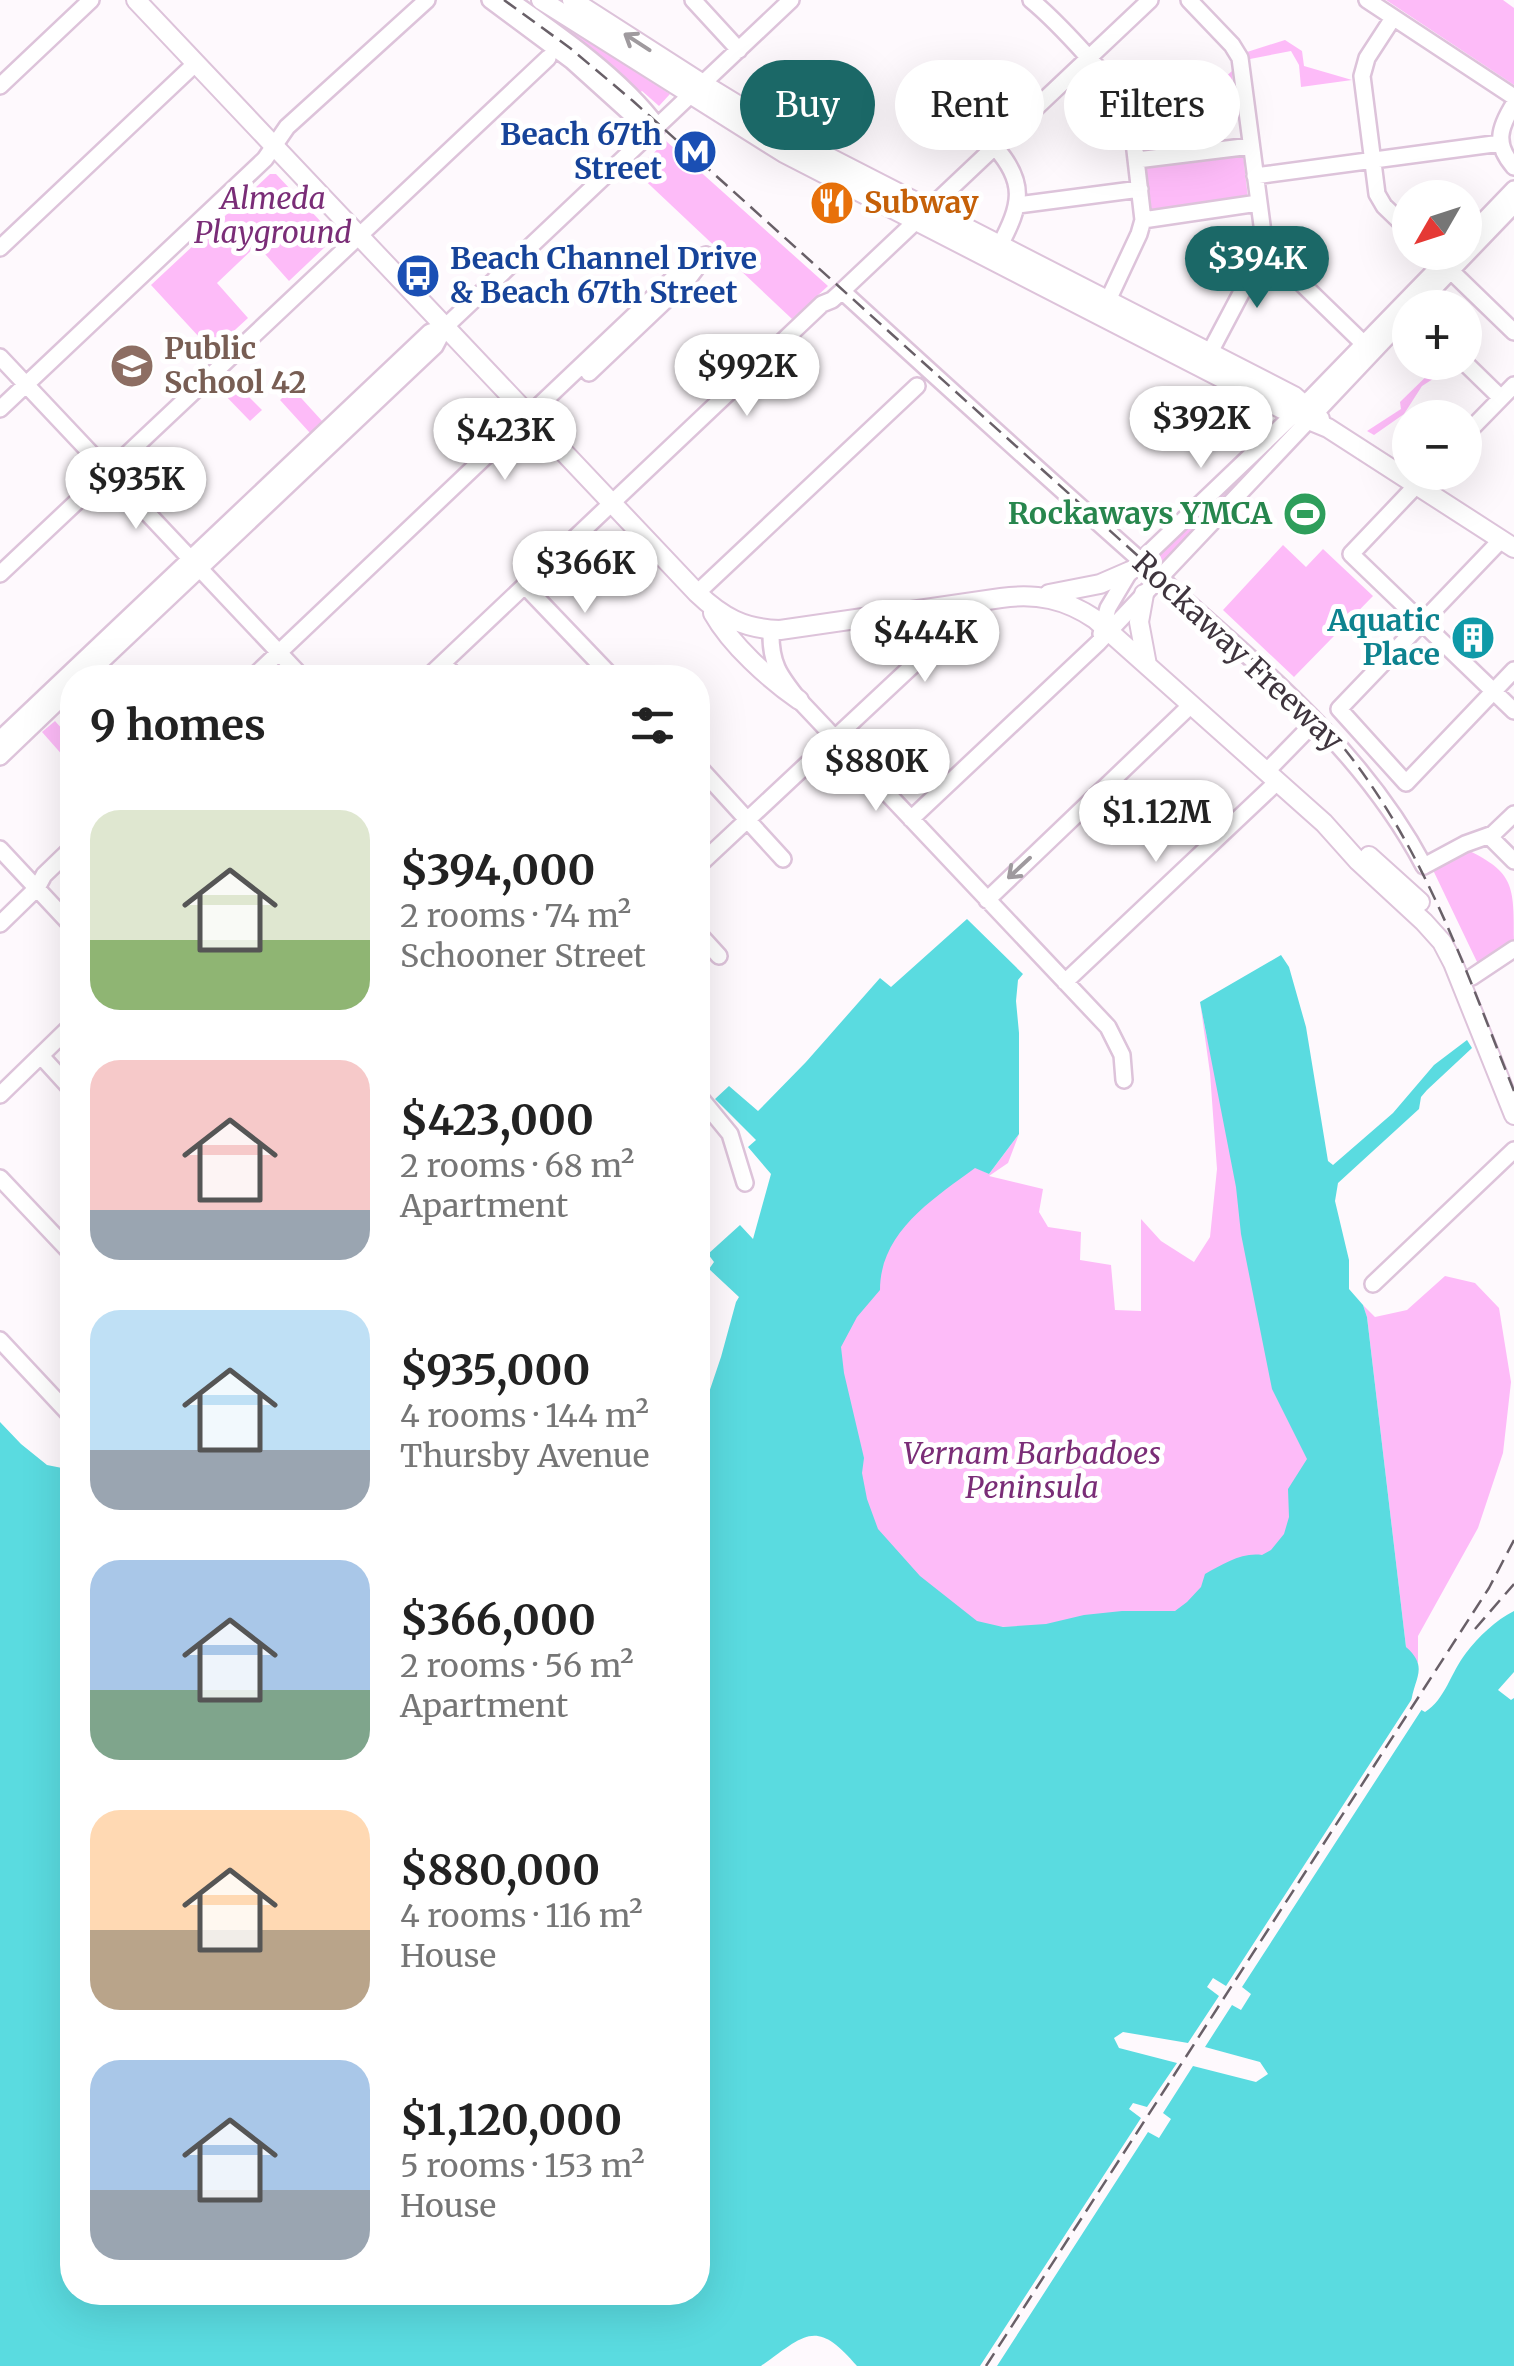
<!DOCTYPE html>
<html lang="en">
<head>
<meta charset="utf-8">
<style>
  body { margin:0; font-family:Merriweather,serif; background:#f6f6f6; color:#222; height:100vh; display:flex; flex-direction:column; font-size:38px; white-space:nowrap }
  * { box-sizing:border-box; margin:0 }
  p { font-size:32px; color:#767676 }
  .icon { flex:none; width:55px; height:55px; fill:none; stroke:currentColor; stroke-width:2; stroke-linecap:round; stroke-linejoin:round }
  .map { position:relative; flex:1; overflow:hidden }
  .drawer { position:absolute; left:60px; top:665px; width:650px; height:1640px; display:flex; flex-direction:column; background:#fff; border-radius:40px; box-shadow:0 10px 40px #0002 }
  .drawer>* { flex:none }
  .top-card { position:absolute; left:740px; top:60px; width:622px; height:90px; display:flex; gap:20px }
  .needle { width:65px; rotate:231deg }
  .buttons { position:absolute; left:1392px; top:180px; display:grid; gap:20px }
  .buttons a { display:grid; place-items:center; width:90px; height:90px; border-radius:50%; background:#fff; box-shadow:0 10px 40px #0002; font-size:50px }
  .price { position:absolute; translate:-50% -85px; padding:0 22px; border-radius:35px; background:#fff; color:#222; font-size:32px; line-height:65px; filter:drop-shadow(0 2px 5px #0008) }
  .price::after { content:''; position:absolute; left:50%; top:60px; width:30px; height:22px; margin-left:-15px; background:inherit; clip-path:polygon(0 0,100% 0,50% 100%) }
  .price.selected { background:#1b6867; color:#fff }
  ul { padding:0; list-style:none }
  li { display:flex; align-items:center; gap:30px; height:250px; padding:0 30px }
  li span { display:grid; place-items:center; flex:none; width:280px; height:200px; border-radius:30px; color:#555 }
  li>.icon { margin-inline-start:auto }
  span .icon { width:120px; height:120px; fill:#fffc; stroke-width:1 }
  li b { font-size:42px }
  h2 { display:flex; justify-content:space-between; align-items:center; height:120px; padding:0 30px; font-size:42px }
  .pill { padding:0 35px; border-radius:45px; background:#fff; box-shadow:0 10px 40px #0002; font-size:35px; line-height:90px }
  .pill.selected { background:#1b6867; color:#fff }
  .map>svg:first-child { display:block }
  .green { fill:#fdbbf8 }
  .water { fill:#5adbe0 }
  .pier { fill:#fef9fd }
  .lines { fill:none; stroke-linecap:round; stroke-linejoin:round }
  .minor-casing { stroke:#ddc3da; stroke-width:20 }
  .major-casing { stroke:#ddc3da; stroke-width:22 }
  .minor { stroke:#fff; stroke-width:15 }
  .major { stroke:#fff; stroke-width:18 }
  .rail { stroke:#696068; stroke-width:2.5; stroke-dasharray:15 8; stroke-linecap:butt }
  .oneway { stroke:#9f9a9e }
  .labels { text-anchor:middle; stroke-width:10; stroke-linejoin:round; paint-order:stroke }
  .transit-label { font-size:30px; font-weight:bold; fill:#164399; stroke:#fff; text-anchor:end }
  .park-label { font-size:30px; font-style:italic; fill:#7a2d77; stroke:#fff }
  .food-label { font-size:30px; font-weight:bold; fill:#c56008; stroke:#fff; text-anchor:start }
  .education-label { font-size:30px; font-weight:bold; fill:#785e54; stroke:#fff; text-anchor:start }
  .leisure-label { font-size:30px; font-weight:bold; fill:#27864d; stroke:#fff; text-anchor:end }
  .culture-label { font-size:30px; font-weight:bold; fill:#0d838f; stroke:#fff; text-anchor:end }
  .street-label { font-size:30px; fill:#3f353e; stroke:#fff }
</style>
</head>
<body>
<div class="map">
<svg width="1514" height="2366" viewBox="0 0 1514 2366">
  <rect width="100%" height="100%" fill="#fef9fd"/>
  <path class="green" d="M1386,0h117l11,8v77z
    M566,27l104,67 -11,12 -17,-15 -4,3 -66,-57z
    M1285,40l17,11 2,15 48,14 -51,7 -2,-22 -8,-14 -41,8 -3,-7z
    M1232,71l1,14 -96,14 -4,-4c16,-2 24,-13 38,-17 11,-2 7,-1 16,3 19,10 30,3 45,-10z
    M666,141l162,145 -36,33 -157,-148z
    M1243,154l5,44 -98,12 -6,-44z
    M270,174h6l48,51 2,21 -37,35 -32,-36 -40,38 31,35 -36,33 -61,-66z
    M1440,363h18l-36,23 -18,28 -30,21 -7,-4 34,-22 -1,-7z
    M230,378l32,32 -12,11 -31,-32z
    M292,388l31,34 -13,11 -30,-33z
    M1283,431l4,5 -123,127 -9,-8z
    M1283,545l23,22 17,-18 50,47 -79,81 -71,-67z
    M55,721l17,19v26l-30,-34z
    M1468,850c46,23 46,35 46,90l-36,24 -45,-94z
    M1200,1002l6,31 111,420 -12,77 -109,83 -103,13 -117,1 -63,-47 -41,-51 -41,-182 48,-102 92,-80 18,9 30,-40 -11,29 -19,13 54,13 -4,23 9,15 33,5 -1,28 31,5 4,45 26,1v-92l20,22 33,21 16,-25 7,-68 -7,-96z
    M1445,1276l30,7 24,25 12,74 -8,71 -25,75 -60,108v27l-12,-16 -39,-330 -4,-12 12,12 32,-7z"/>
  <path class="water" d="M967,919l56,55 -5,6 -2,21 3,32v101l-30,40 -14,-6c-42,31 -95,64 -95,122l-23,27 -16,30 3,26 20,85 -2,15 5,26 11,30 42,47 57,45 26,6 43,-3 38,-9 38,-4h53l12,-9 14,-15 4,-13c18,-10 37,-22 57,-19l9,-5 13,-16 5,-17 -1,-28 19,-30 -35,-70 -31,-155 -5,-47 -36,-185 81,-47 8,12 17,60 22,134 5,4 60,-52 41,-48 33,-25 5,8 -45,42 -6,7 -2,12 -81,74 -3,18 14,59v29l14,16 4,12 39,330c24,21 7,32 5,57l14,8c20,-12 26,-40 41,-59 12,-16 30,-33 48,-42v61l-16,18 13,10 3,-2v668h-657c-41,-48 -51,-32 -96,0h-761v-944l21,22 26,21 25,5v822h626v-867l23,-68 15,-55 3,-5 -30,-28 5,-7 -6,-8 32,-29 13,14 18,-65 -23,-27 8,-7 -41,-41 14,-13 29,25 48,-49 74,-84 11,9z"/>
  <path class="pier" d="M1417,1691l-1,10 8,5 -182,281 9,7 -10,16 -9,-5 -27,42 55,15 8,12 -12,8 -63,-16 -30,47 8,6 -12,19 -11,-6 -151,234h-17l161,-248 -12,-9 4,-6 14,4 30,-44 -58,-15 -5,-10 9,-6 65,11 31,-47 -12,-9 6,-9 13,8z"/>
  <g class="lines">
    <defs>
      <path id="minor" d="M490,0l82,61 62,56 24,10
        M510,0c50,35 112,78 148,127
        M693,0l46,50
        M1031,0c23,19 92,90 100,116l12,104 -4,14 -36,77
        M1189,0l43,45 8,13 25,190 99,96
        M1367,0l147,97
        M1393,18l-26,40 -5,18 15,118 7,12 26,25
        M0,86l91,-86
        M1514,104c-15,24 -20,40 0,63
        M995,147c32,36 26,58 5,98
        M1137,160l114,-14
        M1255,176l246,-33
        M1018,205l122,-16
        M1143,220l115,-17
        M1465,240l49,-51
        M0,248l196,-185
        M1451,271l63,61
        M842,291c105,96 210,191 316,285 99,89 203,171 266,290l41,-22 28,-10 21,-20
        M1415,308l99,-103
        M1209,354l56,-106
        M0,357l303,321
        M1464,362l37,36
        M589,373l99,-94 13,-17
        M0,409l265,-250 22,-32 140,-127
        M1465,435l49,-50
        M506,451l38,-35
        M1429,472l-78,82 163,157
        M1501,540l-162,169 67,74 108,-113
        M0,574l548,-516
        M525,586l88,92
        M697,593l220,-207
        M771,630c-1,33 8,45 28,70l309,327 14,28 2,25
        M1101,634l7,-26 22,-37 181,-173 142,-146
        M443,663l14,15
        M84,678l351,-332 10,-19 346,-327
        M252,678l429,-407 25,-16
        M427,678l395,-374 10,-4 10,-9 308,-291
        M0,739l430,-407 15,-5
        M0,757l72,-69
        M698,766l85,93
        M1266,772l40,-41
        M911,819l187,-176 312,-330
        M1489,836l25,25
        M0,849l72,77
        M698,866l259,-242 8,-10 3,-12
        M987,900l204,-195
        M0,924l37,-36 7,-13 28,-27
        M698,933l21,23
        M1472,977l42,-28
        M1065,982l212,-200
        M41,1056l31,34
        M0,1095l72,-70
        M698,1095l32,39 15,49
        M0,1178l72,76
        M1373,1284l141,-134
        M0,1340l72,77"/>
      <path id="major" d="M136,0l561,593c25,24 47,36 83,37l221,-32c36,-5 64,1 94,21l229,204 34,38 66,61 18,20 11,21 61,152
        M541,0l243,153 498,256 46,19 186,120
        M572,0l131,84 92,56 499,256 26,23
        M1049,594l51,-10 30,-13
        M1144,594l-5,28 8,43
        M713,613c18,32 56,66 86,87
        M1369,856l51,46"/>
    </defs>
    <use href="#minor" class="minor-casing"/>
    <use href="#major" class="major-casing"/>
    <use href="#minor" class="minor"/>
    <use href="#major" class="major"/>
    <path class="rail" d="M504,0l66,48 63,53 686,618c98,107 142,240 195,372
      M1475,1629l39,-45
      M986,2366l503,-778 25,-48"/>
  </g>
  <defs><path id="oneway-shaft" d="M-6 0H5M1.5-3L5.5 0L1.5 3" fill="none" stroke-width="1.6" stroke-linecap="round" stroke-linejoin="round" transform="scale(2.5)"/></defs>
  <g class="oneway">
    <use href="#oneway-shaft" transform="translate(637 42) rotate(-147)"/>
    <use href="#oneway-shaft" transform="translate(1019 868) rotate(137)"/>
  </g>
  <defs>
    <symbol id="metro-disc" viewBox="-11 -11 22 22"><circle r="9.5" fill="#1a4fb4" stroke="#fff"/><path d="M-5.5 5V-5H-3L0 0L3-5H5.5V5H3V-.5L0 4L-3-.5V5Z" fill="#fff"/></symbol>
    <symbol id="restaurant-disc" viewBox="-11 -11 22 22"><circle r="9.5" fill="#e8710a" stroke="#fff"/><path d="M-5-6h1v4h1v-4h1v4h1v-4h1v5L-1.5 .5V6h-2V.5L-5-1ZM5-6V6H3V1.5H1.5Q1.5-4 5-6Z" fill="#fff"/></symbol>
    <symbol id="bus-disc" viewBox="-11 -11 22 22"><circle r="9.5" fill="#1a4fb4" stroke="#fff"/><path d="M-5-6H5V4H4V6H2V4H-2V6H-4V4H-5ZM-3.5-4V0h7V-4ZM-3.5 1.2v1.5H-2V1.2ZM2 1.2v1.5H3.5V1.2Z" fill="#fff"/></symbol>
    <symbol id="school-disc" viewBox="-11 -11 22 22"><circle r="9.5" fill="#8d6e63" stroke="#fff"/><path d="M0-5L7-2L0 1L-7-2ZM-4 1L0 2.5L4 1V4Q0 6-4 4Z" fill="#fff"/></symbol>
    <symbol id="stadium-disc" viewBox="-11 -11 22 22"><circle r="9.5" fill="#2e9e5b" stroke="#fff"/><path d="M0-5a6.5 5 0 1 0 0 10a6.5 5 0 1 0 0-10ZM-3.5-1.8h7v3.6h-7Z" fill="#fff"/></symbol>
    <symbol id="building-disc" viewBox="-11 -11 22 22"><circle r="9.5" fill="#0f9aa8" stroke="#fff"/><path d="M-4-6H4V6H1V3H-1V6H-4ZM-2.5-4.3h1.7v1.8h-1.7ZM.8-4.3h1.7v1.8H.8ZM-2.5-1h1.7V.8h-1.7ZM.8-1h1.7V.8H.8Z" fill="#fff"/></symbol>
  </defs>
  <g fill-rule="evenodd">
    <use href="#metro-disc" x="670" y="127" width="50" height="50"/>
    <use href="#restaurant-disc" x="807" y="178" width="50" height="50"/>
    <use href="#bus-disc" x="393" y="251" width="50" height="50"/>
    <use href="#school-disc" x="107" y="341" width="50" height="50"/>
    <use href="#stadium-disc" x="1280" y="489" width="50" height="50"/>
    <use href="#building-disc" x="1448" y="613" width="50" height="50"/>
  </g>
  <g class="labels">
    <g class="transit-label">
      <text x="662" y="145">Beach 67th<tspan x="662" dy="34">Street</tspan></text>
      <text x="450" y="269" text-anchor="start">Beach Channel Drive<tspan x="450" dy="34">&amp; Beach 67th Street</tspan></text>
    </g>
    <g class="park-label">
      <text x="273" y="209">Almeda<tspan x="273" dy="34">Playground</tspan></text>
      <text x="1032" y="1464">Vernam Barbadoes<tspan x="1032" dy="34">Peninsula</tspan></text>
    </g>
    <g class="food-label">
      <text x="864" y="213">Subway</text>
    </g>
    <g class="education-label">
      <text x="164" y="359">Public<tspan x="164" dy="34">School 42</tspan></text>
    </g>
    <g class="leisure-label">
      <text x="1272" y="524">Rockaways YMCA</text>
    </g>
    <g class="culture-label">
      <text x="1440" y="631">Aquatic<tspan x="1440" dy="34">Place</tspan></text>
    </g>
    <g class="street-label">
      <text transform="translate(1238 652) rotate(43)" y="10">Rockaway Freeway</text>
    </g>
  </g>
</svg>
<div class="buttons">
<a><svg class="needle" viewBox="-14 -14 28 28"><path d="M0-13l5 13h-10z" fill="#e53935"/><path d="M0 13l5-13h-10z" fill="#767676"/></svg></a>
<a>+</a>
<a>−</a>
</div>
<b class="price selected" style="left:1257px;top:311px">$394K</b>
<b class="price" style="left:747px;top:419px">$992K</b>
<b class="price" style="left:1201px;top:471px">$392K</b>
<b class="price" style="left:505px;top:483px">$423K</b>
<b class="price" style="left:136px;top:532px">$935K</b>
<b class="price" style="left:585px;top:616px">$366K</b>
<b class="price" style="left:925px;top:685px">$444K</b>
<b class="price" style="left:876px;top:814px">$880K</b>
<b class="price" style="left:1156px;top:865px">$1.12M</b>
<div class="top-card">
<a class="pill selected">Buy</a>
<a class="pill">Rent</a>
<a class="pill">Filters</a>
</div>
<section class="drawer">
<h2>9 homes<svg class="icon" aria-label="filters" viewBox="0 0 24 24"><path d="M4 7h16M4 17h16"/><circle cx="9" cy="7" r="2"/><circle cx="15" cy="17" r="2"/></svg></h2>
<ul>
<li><span style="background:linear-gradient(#dfe7d0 65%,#8fb573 0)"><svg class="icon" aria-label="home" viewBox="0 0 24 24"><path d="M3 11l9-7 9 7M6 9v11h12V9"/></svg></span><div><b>$394,000</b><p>2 rooms · 74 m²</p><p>Schooner Street</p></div></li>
<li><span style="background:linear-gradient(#f6c9c9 75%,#9aa5b1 0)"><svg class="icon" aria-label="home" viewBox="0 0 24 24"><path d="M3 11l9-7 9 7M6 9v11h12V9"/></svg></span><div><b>$423,000</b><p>2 rooms · 68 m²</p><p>Apartment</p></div></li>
<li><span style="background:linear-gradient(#bfe0f5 70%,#9aa5b1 0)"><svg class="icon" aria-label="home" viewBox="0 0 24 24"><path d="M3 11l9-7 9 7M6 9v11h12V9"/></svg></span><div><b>$935,000</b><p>4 rooms · 144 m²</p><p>Thursby Avenue</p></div></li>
<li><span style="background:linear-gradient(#a9c7e8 65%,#7fa58c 0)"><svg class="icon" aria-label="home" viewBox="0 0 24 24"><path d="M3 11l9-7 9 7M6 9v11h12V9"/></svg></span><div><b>$366,000</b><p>2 rooms · 56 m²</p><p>Apartment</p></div></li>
<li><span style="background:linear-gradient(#ffd9b3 60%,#b9a48a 0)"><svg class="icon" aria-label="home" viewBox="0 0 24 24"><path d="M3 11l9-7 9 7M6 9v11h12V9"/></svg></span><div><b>$880,000</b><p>4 rooms · 116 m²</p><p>House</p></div></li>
<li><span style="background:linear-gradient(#a9c7e8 65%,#9aa5b1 0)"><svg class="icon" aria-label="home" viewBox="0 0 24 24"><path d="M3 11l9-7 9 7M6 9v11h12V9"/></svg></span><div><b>$1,120,000</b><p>5 rooms · 153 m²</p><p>House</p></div></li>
</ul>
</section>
</div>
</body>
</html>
